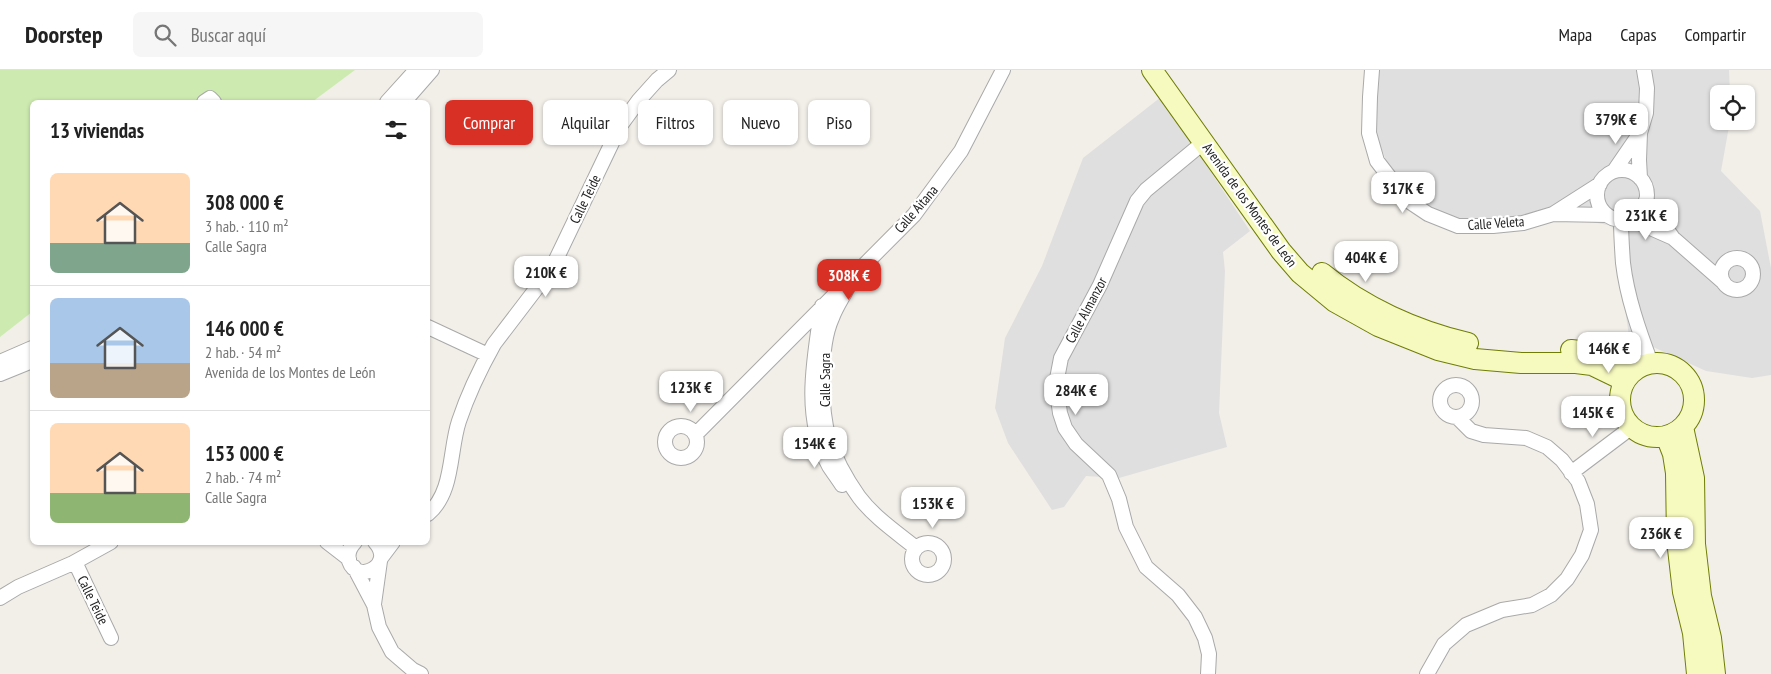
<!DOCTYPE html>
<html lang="es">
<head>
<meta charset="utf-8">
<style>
  body { margin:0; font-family:"PT Sans Narrow",sans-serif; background:#f6f6f6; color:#222; height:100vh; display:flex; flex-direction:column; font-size:19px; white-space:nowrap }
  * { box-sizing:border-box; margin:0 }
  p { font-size:16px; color:#767676 }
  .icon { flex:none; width:28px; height:28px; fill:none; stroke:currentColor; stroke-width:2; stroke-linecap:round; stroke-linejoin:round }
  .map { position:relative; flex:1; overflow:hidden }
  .drawer { position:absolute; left:30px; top:30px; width:400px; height:445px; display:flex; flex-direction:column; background:#fff; border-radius:8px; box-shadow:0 1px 4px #0004 }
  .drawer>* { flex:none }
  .hud { position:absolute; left:445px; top:30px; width:475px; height:45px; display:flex; gap:10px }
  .fabs { position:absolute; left:1710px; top:15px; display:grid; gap:10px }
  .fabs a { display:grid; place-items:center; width:45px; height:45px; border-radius:8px; background:#fff; box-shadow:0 1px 4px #0004; font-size:25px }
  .price { position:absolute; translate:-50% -42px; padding:0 11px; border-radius:10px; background:#fff; color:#222; font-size:16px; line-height:32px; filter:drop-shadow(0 1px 2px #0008) }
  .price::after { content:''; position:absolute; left:50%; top:30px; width:15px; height:11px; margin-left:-8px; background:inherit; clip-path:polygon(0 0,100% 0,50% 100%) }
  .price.current { background:#d93025; color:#fff }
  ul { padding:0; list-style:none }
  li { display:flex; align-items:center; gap:15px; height:125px; padding:0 20px }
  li+li { border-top:1px solid #e0e0e0 }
  li span { display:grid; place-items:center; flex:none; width:140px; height:100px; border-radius:8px; color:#555 }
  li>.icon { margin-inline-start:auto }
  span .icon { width:60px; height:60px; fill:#fffc; stroke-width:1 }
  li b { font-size:21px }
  h2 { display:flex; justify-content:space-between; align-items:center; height:60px; padding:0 20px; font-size:21px }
  .chip { padding:0 18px; border-radius:8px; background:#fff; box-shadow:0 1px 4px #0004; font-size:18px; line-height:45px }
  .chip.current { background:#d93025; color:#fff }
  header { display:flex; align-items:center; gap:30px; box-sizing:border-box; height:70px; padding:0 25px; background:#fff; border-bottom:1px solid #e0e0e0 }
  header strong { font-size:24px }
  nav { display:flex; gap:28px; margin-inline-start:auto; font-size:18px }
  .search { width:350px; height:45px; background:#f6f6f6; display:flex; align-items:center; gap:12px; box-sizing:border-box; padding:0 18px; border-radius:8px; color:#767676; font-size:19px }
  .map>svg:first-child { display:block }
  .residential { fill:#e0dfdf }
  .grass { fill:#cdebb0 }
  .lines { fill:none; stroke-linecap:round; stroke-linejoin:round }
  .street-casing { stroke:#a9a9a9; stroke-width:16 }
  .secondary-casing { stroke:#707d05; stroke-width:22 }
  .street { stroke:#fff; stroke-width:14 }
  .secondary { stroke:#f7fabf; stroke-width:20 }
  .labels { text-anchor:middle; stroke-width:4.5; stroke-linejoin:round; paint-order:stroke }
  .street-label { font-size:14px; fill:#222; stroke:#fff }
</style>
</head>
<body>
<header>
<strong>Doorstep</strong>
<div class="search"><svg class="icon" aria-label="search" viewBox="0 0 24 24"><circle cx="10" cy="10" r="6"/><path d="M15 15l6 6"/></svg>Buscar aquí</div>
<nav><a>Mapa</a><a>Capas</a><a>Compartir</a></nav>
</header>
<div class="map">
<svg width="1771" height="604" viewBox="0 0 1771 604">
  <rect width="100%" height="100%" fill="#f2efe9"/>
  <path class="residential" d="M1378,0h351l1,24h-11v27h11l-9,50 39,40 11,57v107l-19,3 -46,-7 -77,-35 -16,-110 -74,-14 -31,6 -28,2 -26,-2 -25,-11 -20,-14 -20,-26 -12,-29 -4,-32z
    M1161,27l89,134 -27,21 2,19 -6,142 8,34 -108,31 -33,-2 -22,31 -12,3 -44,-67 -13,-35 10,-70 37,-72 41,-108z"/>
  <path class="grass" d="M0,0h355l-43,32h-280v210l-32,25z"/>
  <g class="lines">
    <defs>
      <path id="street" d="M1372,0l-2,27 -1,36 8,28 30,39 21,14 30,12h35l30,-3 30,-9 47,-30
        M204,32l6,-4 4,4
        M387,32l29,-32
        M404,32l28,-32
        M1204,72l-58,48 -9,11 -37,84 -39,73 -5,26 4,29 5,15 11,16 33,31 10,24 7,28 20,40 32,28 17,22 10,21 4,16 -1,20
        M1597 125a25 25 0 1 1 50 0a25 25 0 1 1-50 0Z
        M1614,101l24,-35
        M1640,108l-1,-18 1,-27 6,-20 1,-25 -3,-18
        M1646,130l27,38 49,43
        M1553,144l54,1
        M1630,149l41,18
        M1621,150c0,14 1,29 2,43 4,34 16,68 28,100
        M1721 204a16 16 0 1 1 32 0a16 16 0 1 1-32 0Z
        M848,217c-5,10 -12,20 -16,31 -13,29 -12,90 -3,121 6,20 18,41 30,58 15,20 37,35 57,51
        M822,236c-8,53 -20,111 7,160 4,6 9,13 13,19
        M428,257l60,28
        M0,292l32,-14
        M0,304l32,-13
        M1440 331a16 16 0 1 1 32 0a16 16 0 1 1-32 0Z
        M665 372a16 16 0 1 1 32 0a16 16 0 1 1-32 0Z
        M696,364l218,-219 47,-64 42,-81
        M1571,403l61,-46
        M428,444c26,-22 21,-63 31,-93 9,-27 21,-52 35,-77l58,-76 68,-142 19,-26 18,-20 12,-10
        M327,472l22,17
        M355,472c-5,5 -8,11 -6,19 8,24 47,4 26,-19
        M912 489a16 16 0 1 1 32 0a16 16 0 1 1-32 0Z
        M381,488l12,-16
        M75,492l36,76
        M354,497l20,38 5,22 13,25 21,18 8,4
        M0,528l18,-11 55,-24 38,-21
        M374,534l6,-43
        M1427,604l17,-30 22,-19 36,-15 30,-5 19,-10 16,-16 15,-24 9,-25 -4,-26 -9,-23 -16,-21 -15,-13 -21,-9 -42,-3 -13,-4 -14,-14"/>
      <path id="secondary" d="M1152,0l129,181 19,22 35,29 43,24 60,24 37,9 46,4h55l16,2 33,16
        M1322,203c41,34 94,58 146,70
        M1571,280l28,3 36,17
        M1620 330a37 37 0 1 1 74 0a37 37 0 1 1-74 0Z
        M1683,357l11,51 1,66 6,52 10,42 4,36
        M1666,366l7,18 3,19 1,67 6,52 10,41 4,41"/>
    </defs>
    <use href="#street" class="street-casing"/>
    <use href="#secondary" class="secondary-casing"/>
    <use href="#street" class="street"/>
    <use href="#secondary" class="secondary"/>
  </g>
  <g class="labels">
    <g class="street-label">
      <text transform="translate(585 129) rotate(-64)" y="5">Calle Teide</text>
      <text transform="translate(1250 135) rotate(54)" y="5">Avenida de los Montes de León</text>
      <text transform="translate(916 139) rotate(-49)" y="5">Calle Aitana</text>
      <text transform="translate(1496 153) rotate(-4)" y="5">Calle Veleta</text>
      <text transform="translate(1086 240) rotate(-62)" y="5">Calle Almanzor</text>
      <text transform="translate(825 310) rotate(-90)" y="5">Calle Sagra</text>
      <text transform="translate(93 530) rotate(64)" y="5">Calle Teide</text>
    </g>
  </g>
</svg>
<div class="fabs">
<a><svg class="icon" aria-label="locate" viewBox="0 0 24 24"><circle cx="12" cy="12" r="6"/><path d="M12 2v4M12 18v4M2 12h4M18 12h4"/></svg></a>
</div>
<b class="price" style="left:1616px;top:75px">379K €</b>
<b class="price" style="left:1403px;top:144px">317K €</b>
<b class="price" style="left:1646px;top:171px">231K €</b>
<b class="price" style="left:1366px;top:213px">404K €</b>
<b class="price" style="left:546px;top:228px">210K €</b>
<b class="price current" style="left:849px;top:231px">308K €</b>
<b class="price" style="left:1609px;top:304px">146K €</b>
<b class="price" style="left:691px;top:343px">123K €</b>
<b class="price" style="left:1076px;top:346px">284K €</b>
<b class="price" style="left:1593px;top:368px">145K €</b>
<b class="price" style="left:815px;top:399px">154K €</b>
<b class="price" style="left:933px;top:459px">153K €</b>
<b class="price" style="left:1661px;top:489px">236K €</b>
<div class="hud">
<a class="chip current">Comprar</a>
<a class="chip">Alquilar</a>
<a class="chip">Filtros</a>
<a class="chip">Nuevo</a>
<a class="chip">Piso</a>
</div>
<section class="drawer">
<h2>13 viviendas<svg class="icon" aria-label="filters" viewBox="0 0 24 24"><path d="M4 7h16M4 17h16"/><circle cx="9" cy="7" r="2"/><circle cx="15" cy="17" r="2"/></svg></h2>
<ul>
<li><span style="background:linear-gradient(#ffd9b3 70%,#7fa58c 0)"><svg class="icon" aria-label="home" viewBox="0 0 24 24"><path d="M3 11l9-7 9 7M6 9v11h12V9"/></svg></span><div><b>308 000 €</b><p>3 hab. · 110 m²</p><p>Calle Sagra</p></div></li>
<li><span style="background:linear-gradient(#a9c7e8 65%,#b9a48a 0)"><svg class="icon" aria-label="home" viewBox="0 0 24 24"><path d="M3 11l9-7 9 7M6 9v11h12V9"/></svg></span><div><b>146 000 €</b><p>2 hab. · 54 m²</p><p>Avenida de los Montes de León</p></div></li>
<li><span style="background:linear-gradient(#ffd9b3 70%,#8fb573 0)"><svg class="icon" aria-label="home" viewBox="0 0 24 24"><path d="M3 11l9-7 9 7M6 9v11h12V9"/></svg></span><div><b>153 000 €</b><p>2 hab. · 74 m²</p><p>Calle Sagra</p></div></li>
</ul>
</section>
</div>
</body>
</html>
